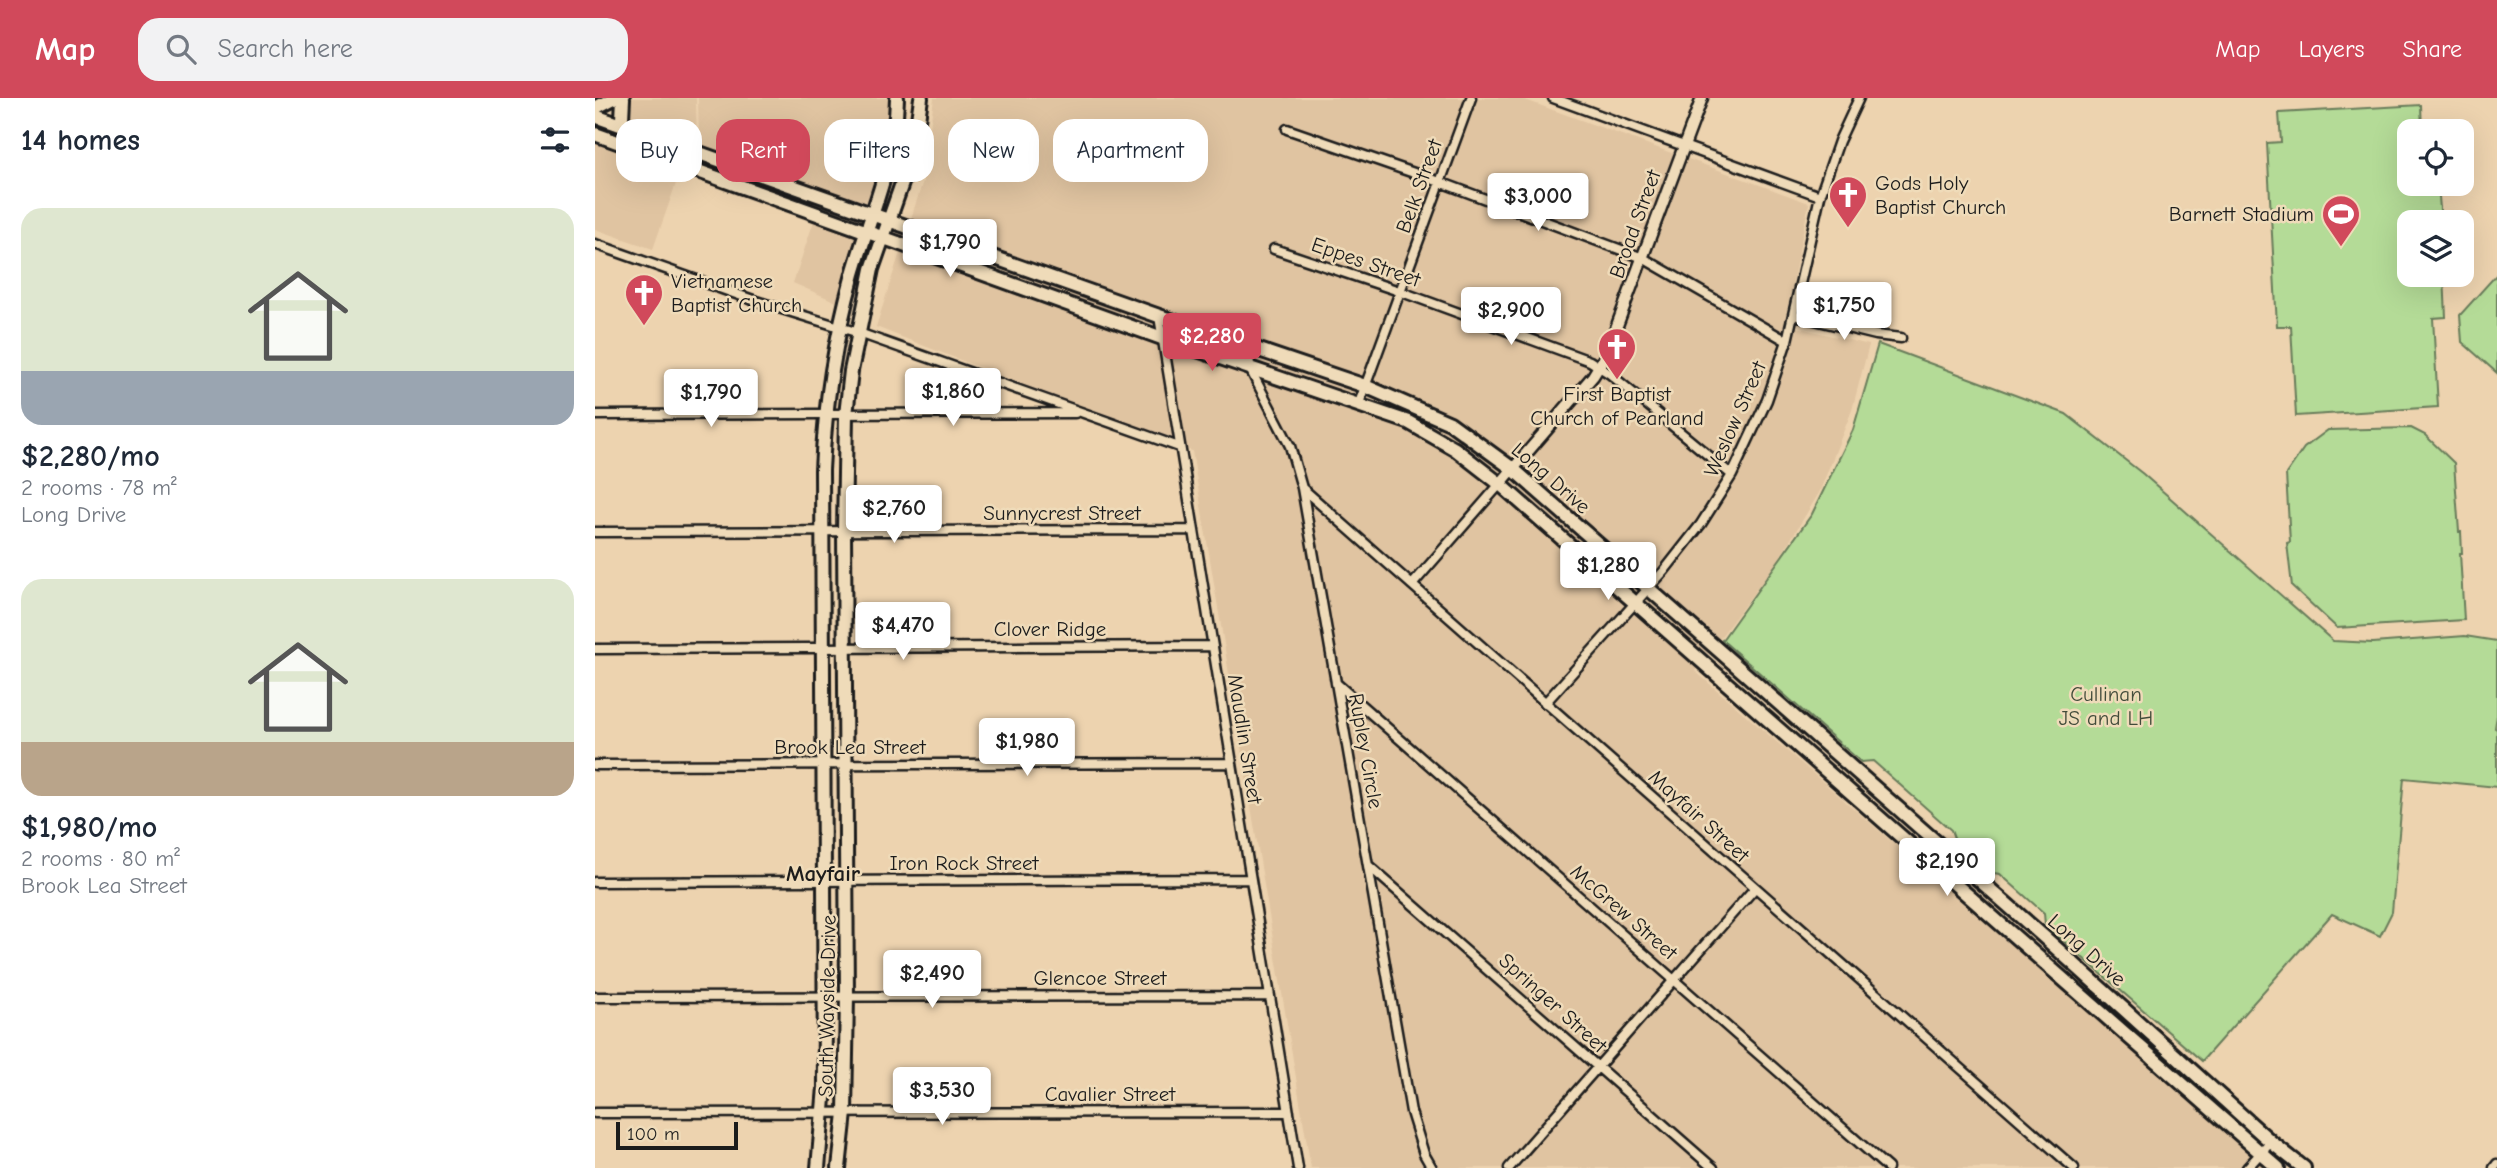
<!DOCTYPE html>
<html lang="en">
<head>
<meta charset="utf-8">
<style>
  body { margin:0; font-family:"Comic Neue",sans-serif; background:#f2f2f3; color:#1f2937; height:100vh; display:flex; flex-direction:column; font-size:26px; white-space:nowrap }
  * { box-sizing:border-box; margin:0 }
  p { font-size:23px; color:#747a83 }
  .icon { flex:none; width:38px; height:38px; fill:none; stroke:currentColor; stroke-width:2; stroke-linecap:round; stroke-linejoin:round }
  .map { position:relative; flex:1; overflow:hidden }
  .drawer { display:flex; flex-direction:column; background:#fff; width:595px }
  .drawer>* { flex:none }
  .top-card { position:absolute; left:21px; top:21px; width:665px; height:63px; display:flex; gap:14px }
  .fabs { position:absolute; left:1802px; top:21px; display:grid; gap:14px }
  .fabs a { display:grid; place-items:center; width:77px; height:77px; border-radius:14px; background:#fff; box-shadow:0 7px 28px #0002; font-size:35px }
  .scale { position:absolute; left:21px; bottom:18px; width:122px; box-sizing:border-box; padding-left:7px; border:4px solid #1c1c1c; border-top:0; font-size:19px; line-height:24px; white-space:nowrap; color:#1c1c1c; -webkit-text-stroke:5px #efdbb9; paint-order:stroke }
  .price { position:absolute; translate:-50% -60px; padding:0 16px; border-radius:7px; background:#fff; color:#222; font-size:23px; line-height:46px; filter:drop-shadow(0 2px 4px #0008) }
  .price::after { content:''; position:absolute; left:50%; top:42px; width:21px; height:16px; margin-left:-10px; background:inherit; clip-path:polygon(0 0,100% 0,50% 100%) }
  .price.selected { background:#d1495b; color:#fff }
  ul { padding:0; list-style:none }
  li { display:grid; align-content:center; gap:14px; height:371px; padding:0 21px }
  li span { display:grid; place-items:center; height:217px; border-radius:21px; color:#555 }
  li>.icon { margin-inline-start:auto }
  span .icon { width:126px; height:126px; fill:#fffc; stroke-width:1 }
  li b { font-size:30px }
  h2 { display:flex; justify-content:space-between; align-items:center; height:84px; padding:0 21px; font-size:30px }
  .pill { padding:0 24px; border-radius:21px; background:#fff; box-shadow:0 7px 28px #0002; font-size:24px; line-height:63px }
  .pill.selected { background:#d1495b; color:#fff }
  header { display:flex; align-items:center; gap:42px; box-sizing:border-box; height:98px; padding:0 35px; background:#d1495b; color:#fff }
  header strong { font-size:33px }
  nav { display:flex; gap:38px; margin-inline-start:auto; font-size:24px }
  .search { width:490px; height:63px; background:#f2f2f3; display:flex; align-items:center; gap:18px; box-sizing:border-box; padding:0 24px; border-radius:21px; color:#747a83; font-size:26px }
  main { display:flex; flex:1; min-height:0 }
  .map>svg:first-child { display:block }
  .built { fill:#e0c4a1 }
  .green { fill:#b4db97; stroke:#687c5a; stroke-width:2 }
  .lines { fill:none; stroke-linecap:round; stroke-linejoin:round }
  .minor-casing { stroke:#1c1c1c; stroke-width:13 }
  .tertiary-casing { stroke:#1c1c1c; stroke-width:15 }
  .secondary-casing { stroke:#1c1c1c; stroke-width:18 }
  .minor { stroke:#efdbb9; stroke-width:8 }
  .tertiary { stroke:#efdbb9; stroke-width:10 }
  .secondary { stroke:#efdbb9; stroke-width:12 }
  .labels { text-anchor:middle; stroke-width:5; stroke-linejoin:round; paint-order:stroke }
  .poi-label { font-size:21px; fill:#1c1c1c; stroke:#efdbb9; text-anchor:start }
  .street-label { font-size:21px; fill:#1c1c1c; stroke:#efdbb9 }
  .park-label { font-size:21px; fill:#424c3b; stroke:#efdbb9 }
  .neighbourhood-label { font-size:23px; font-weight:bold; fill:#1c1c1c; stroke:#efdbb9 }
</style>
</head>
<body>
<header>
<strong>Map</strong>
<div class="search"><svg class="icon" aria-label="search" viewBox="0 0 24 24"><circle cx="10" cy="10" r="6"/><path d="M15 15l6 6"/></svg>Search here</div>
<nav><a>Map</a><a>Layers</a><a>Share</a></nav>
</header>
<main>
<section class="drawer">
<h2>14 homes<svg class="icon" aria-label="filters" viewBox="0 0 24 24"><path d="M4 7h16M4 17h16"/><circle cx="9" cy="7" r="2"/><circle cx="15" cy="17" r="2"/></svg></h2>
<ul>
<li><span style="background:linear-gradient(#dfe7d0 75%,#9aa5b1 0)"><svg class="icon" aria-label="home" viewBox="0 0 24 24"><path d="M3 11l9-7 9 7M6 9v11h12V9"/></svg></span><div><b>$2,280/mo</b><p>2 rooms · 78 m²</p><p>Long Drive</p></div></li>
<li><span style="background:linear-gradient(#dfe7d0 75%,#b9a48a 0)"><svg class="icon" aria-label="home" viewBox="0 0 24 24"><path d="M3 11l9-7 9 7M6 9v11h12V9"/></svg></span><div><b>$1,980/mo</b><p>2 rooms · 80 m²</p><p>Brook Lea Street</p></div></li>
</ul>
</section>
<div class="map">
<svg width="1902" height="1070" viewBox="0 0 1902 1070">
  <rect width="100%" height="100%" fill="#edd3af"/>
  <filter id="ink" filterUnits="userSpaceOnUse"><feTurbulence type="fractalNoise" baseFrequency=".0143" numOctaves="2"/><feDisplacementMap in="SourceGraphic" scale="14" xChannelSelector="R" yChannelSelector="G"/><feConvolveMatrix kernelMatrix="1 2 1 2 8 2 1 2 1" color-interpolation-filters="sRGB"/></filter>
  <g filter="url(#ink)">
    <path class="built" d="M37,0h64l1,48 -61,-24 -5,-7 -2,-11z
      M103,0h194l-1,24 -21,78 -9,4 -162,-58z
      M339,0h586l289,105 -25,121 85,21 -17,65 -33,83 -42,69 -82,109 573,497h-957l-119,-717 -316,-124 47,-146z
      M0,43l85,31 -27,77 -58,-20z
      M220,120l46,18 -22,67 -46,-20z"/>
    <path class="green" d="M1826,7l1,26h-12v53h28l3,38h-31v53h34l2,42 -13,1 5,89 -142,9 -5,-90h-14l-10,-183 14,-1 -2,-29z
      M1902,176v99l-35,-31 -2,-27z
      M1283,246l188,70 77,60 190,167 40,2 92,-7 32,5v74l-2,13 2,1v58l-93,-9 -12,134 -12,24 -48,-22 -130,147 -157,-136 -1,-12 -44,-39 -14,-2 -30,-28 -5,-14 -78,-69 -12,1 -139,-122 90,-126 41,-84z
      M1816,330l14,7 29,28 5,69h2l1,21h-2l4,67 -127,8 -45,-42 -5,-43 3,-1 -4,-68 18,-26 24,-18z"/>
    <g class="lines">
      <defs>
        <path id="minor" d="M958,0l267,98
          M692,31l153,53 203,76 144,83
          M0,146l161,57 103,32 320,114
          M679,151l125,42 191,70 20,13 122,101
          M1199,217l82,20 25,3
          M564,218l139,852
          M654,248l1,23 40,77 12,42 109,624 13,42 8,14
          M763,308l113,-308
          M0,317l480,-2
          M707,390l772,680
          M0,434l598,-2
          M817,487l88,-101
          M0,551l617,-3
          M741,585l552,485
          M950,605l119,-132 37,-47 31,-49 35,-75 20,-59 33,-145 19,-55 20,-43
          M0,667l636,-2
          M774,768l344,302
          M0,784l655,-3
          M0,899l675,-1
          M0,1015l694,-1
          M914,1070l245,-279
          M1652,1070l24,-26
          M1899,1070l3,-4"/>
        <path id="tertiary" d="M905,386l93,-108 13,-21 96,-257"/>
        <path id="secondary" d="M28,0l-1,21 6,9
          M0,10l19,-10
          M0,18l564,200 206,70 85,37 63,46 531,468 227,205 33,26
          M0,36l567,204 246,84 47,27 45,35 778,684
          M223,1070l7,-81 -3,-617c3,-67 13,-131 31,-196 17,-59 43,-113 44,-176
          M244,1070l6,-55 2,-117 -3,-465 2,-116 5,-44 21,-102 42,-120 7,-51"/>
      </defs>
      <use href="#minor" class="minor-casing"/>
      <use href="#tertiary" class="tertiary-casing"/>
      <use href="#secondary" class="secondary-casing"/>
      <use href="#minor" class="minor"/>
      <use href="#tertiary" class="tertiary"/>
      <use href="#secondary" class="secondary"/>
    </g>
  </g>
  <defs>
    <symbol id="church-pin" viewBox="-11 -11 22 30"><path d="M0 17L-7.5 6A9.5 9.5 0 1 1 7.5 6Z" fill="#d1495b" stroke="#efdbb9"/><path d="M-1.2-6h2.4v3.5h3.3v2.4h-3.3V6h-2.4V-.1h-3.3v-2.4h3.3Z" fill="#fff"/></symbol>
    <symbol id="stadium-pin" viewBox="-11 -11 22 30"><path d="M0 17L-7.5 6A9.5 9.5 0 1 1 7.5 6Z" fill="#d1495b" stroke="#efdbb9"/><path d="M0-5a6.5 5 0 1 0 0 10a6.5 5 0 1 0 0-10ZM-3.5-1.8h7v3.6h-7Z" fill="#fff"/></symbol>
  </defs>
  <g fill-rule="evenodd">
    <use href="#church-pin" x="1231" y="75" width="44" height="60"/>
    <use href="#stadium-pin" x="1724" y="94" width="44" height="60"/>
    <use href="#church-pin" x="27" y="173" width="44" height="60"/>
    <use href="#church-pin" x="1000" y="227" width="44" height="60"/>
  </g>
  <g class="labels">
    <g class="poi-label">
      <text x="1280" y="92">Gods Holy<tspan x="1280" dy="24">Baptist Church</tspan></text>
      <text x="1719" y="123" text-anchor="end">Barnett Stadium</text>
      <text x="76" y="190">Vietnamese<tspan x="76" dy="24">Baptist Church</tspan></text>
      <text x="1022" y="303" text-anchor="middle">First Baptist<tspan x="1022" dy="24">Church of Pearland</tspan></text>
    </g>
    <g class="street-label">
      <text transform="translate(824 88) rotate(-70)" y="7">Belk Street</text>
      <text transform="translate(1040 126) rotate(-70)" y="7">Broad Street</text>
      <text transform="translate(771 164) rotate(19)" y="7">Eppes Street</text>
      <text transform="translate(1140 321) rotate(-66)" y="7">Weslow Street</text>
      <text transform="translate(956 380) rotate(41)" y="7">Long Drive</text>
      <text x="467" y="422">Sunnycrest Street</text>
      <text x="455" y="538">Clover Ridge</text>
      <text transform="translate(650 641) rotate(81)" y="7">Maudlin Street</text>
      <text x="255" y="656">Brook Lea Street</text>
      <text transform="translate(771 653) rotate(80)" y="7">Rupley Circle</text>
      <text transform="translate(1104 718) rotate(42)" y="7">Mayfair Street</text>
      <text x="369" y="772">Iron Rock Street</text>
      <text transform="translate(1029 814) rotate(41)" y="7">McGrew Street</text>
      <text transform="translate(1492 852) rotate(42)" y="7">Long Drive</text>
      <text x="505" y="887">Glencoe Street</text>
      <text transform="translate(958 905) rotate(42)" y="7">Springer Street</text>
      <text transform="translate(232 908) rotate(-89)" y="7">South Wayside Drive</text>
      <text x="515" y="1003">Cavalier Street</text>
    </g>
    <g class="park-label">
      <text x="1511" y="603">Cullinan<tspan x="1511" dy="24">JS and LH</tspan></text>
    </g>
    <g class="neighbourhood-label">
      <text x="228" y="783">Mayfair</text>
    </g>
  </g>
</svg>
<div class="fabs">
<a><svg class="icon" aria-label="locate" viewBox="0 0 24 24"><circle cx="12" cy="12" r="6"/><path d="M12 2v4M12 18v4M2 12h4M18 12h4"/></svg></a>
<a><svg class="icon" aria-label="layers" viewBox="0 0 24 24"><path d="M12 4l9 5-9 5-9-5zM3 14l9 5 9-5"/></svg></a>
</div>
<div class="scale">100 m</div>
<b class="price" style="left:943px;top:135px">$3,000</b>
<b class="price" style="left:355px;top:181px">$1,790</b>
<b class="price" style="left:1249px;top:244px">$1,750</b>
<b class="price" style="left:916px;top:249px">$2,900</b>
<b class="price selected" style="left:617px;top:275px">$2,280</b>
<b class="price" style="left:358px;top:330px">$1,860</b>
<b class="price" style="left:116px;top:331px">$1,790</b>
<b class="price" style="left:299px;top:447px">$2,760</b>
<b class="price" style="left:1013px;top:504px">$1,280</b>
<b class="price" style="left:308px;top:564px">$4,470</b>
<b class="price" style="left:432px;top:680px">$1,980</b>
<b class="price" style="left:1352px;top:800px">$2,190</b>
<b class="price" style="left:337px;top:912px">$2,490</b>
<b class="price" style="left:347px;top:1029px">$3,530</b>
<div class="top-card">
<a class="pill">Buy</a>
<a class="pill selected">Rent</a>
<a class="pill">Filters</a>
<a class="pill">New</a>
<a class="pill">Apartment</a>
</div>
</div>
</main>
</body>
</html>
